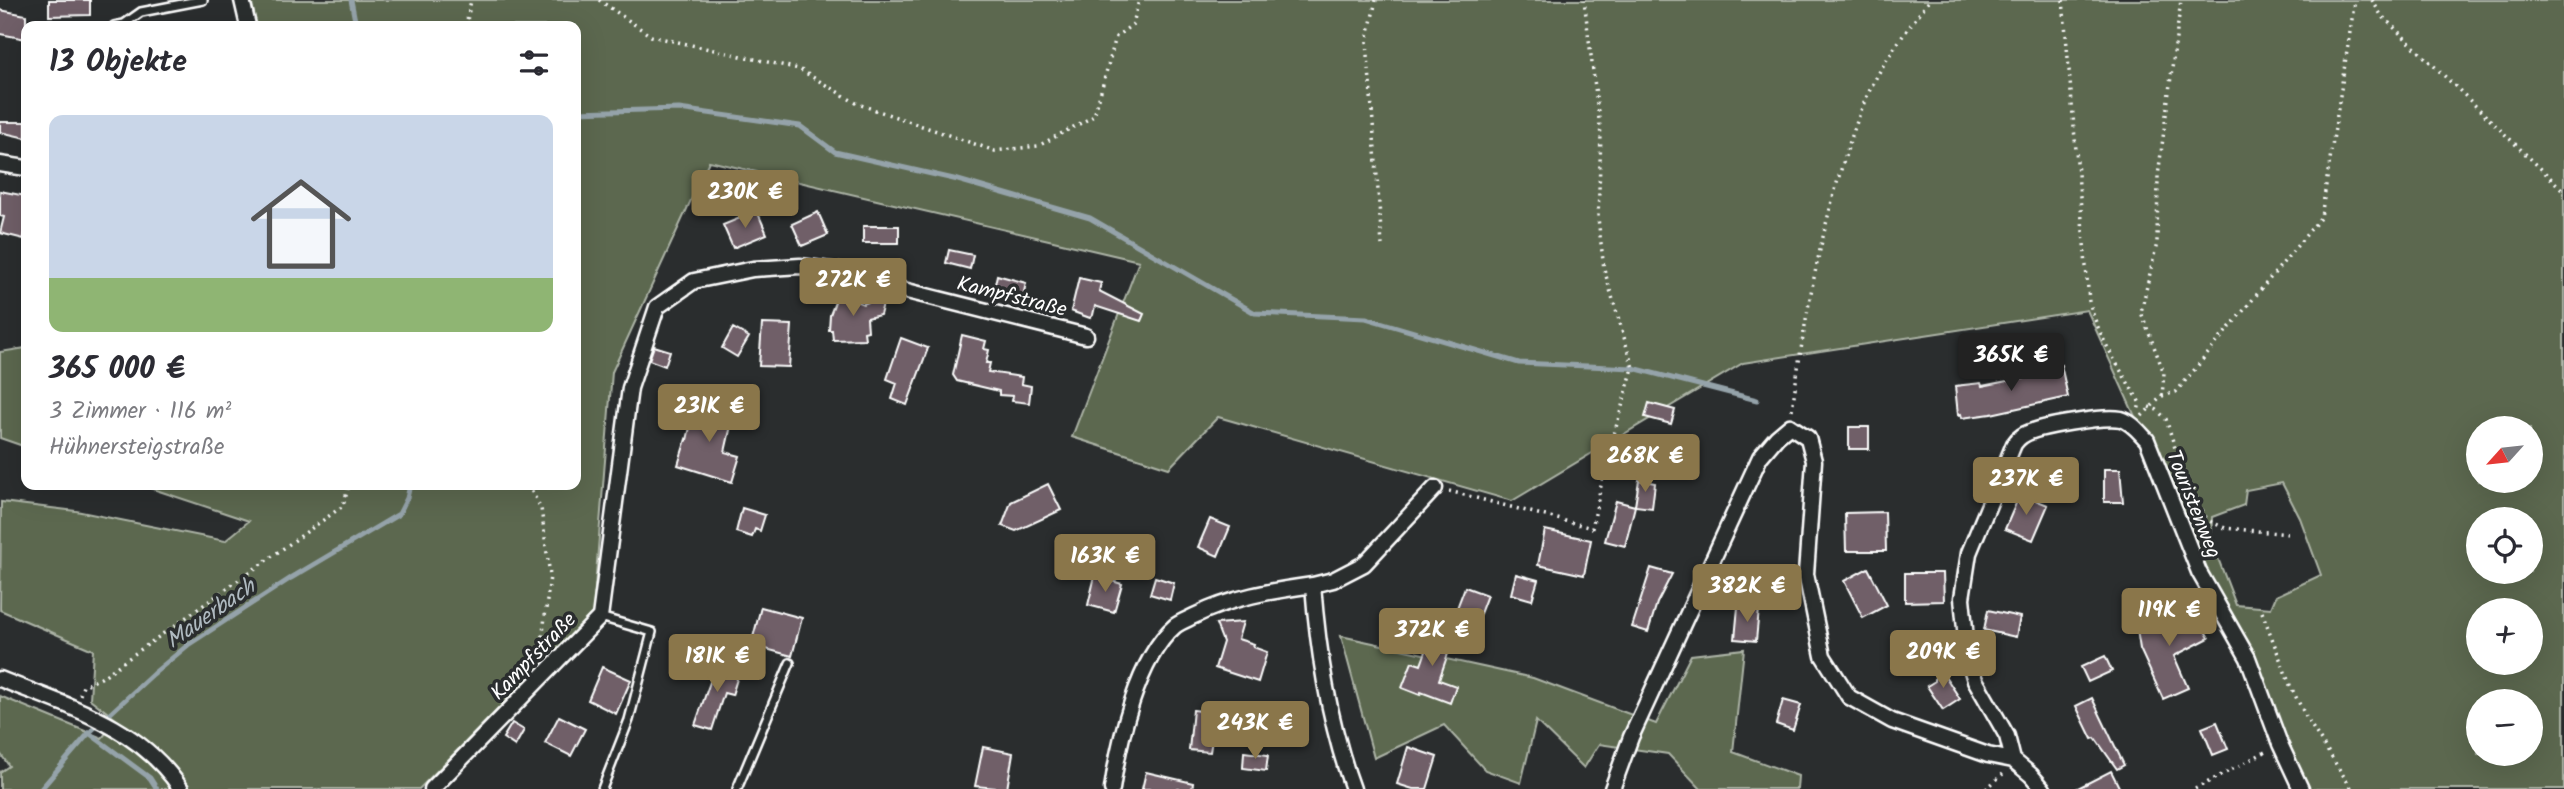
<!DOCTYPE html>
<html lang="de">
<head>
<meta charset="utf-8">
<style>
  body { margin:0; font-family:Kalam,sans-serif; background:#f2f2f3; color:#2b2b33; height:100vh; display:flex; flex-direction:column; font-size:26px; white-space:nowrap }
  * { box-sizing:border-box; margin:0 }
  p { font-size:23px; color:#7c7c81 }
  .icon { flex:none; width:38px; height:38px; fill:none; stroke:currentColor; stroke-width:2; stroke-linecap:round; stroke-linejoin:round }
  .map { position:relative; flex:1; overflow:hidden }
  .sheet { position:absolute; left:21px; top:21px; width:560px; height:469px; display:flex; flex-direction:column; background:#fff; border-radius:14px; box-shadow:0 7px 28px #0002 }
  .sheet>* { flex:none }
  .needle { width:46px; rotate:243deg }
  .controls { position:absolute; left:2466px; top:416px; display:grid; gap:14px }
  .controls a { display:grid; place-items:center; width:77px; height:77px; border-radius:50%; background:#fff; box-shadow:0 7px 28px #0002; font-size:35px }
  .price { position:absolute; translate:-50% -60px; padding:0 16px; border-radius:7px; background:#8a764a; color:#fff; font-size:23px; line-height:46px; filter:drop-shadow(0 2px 4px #0008) }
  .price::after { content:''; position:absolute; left:50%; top:42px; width:21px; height:16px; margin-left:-10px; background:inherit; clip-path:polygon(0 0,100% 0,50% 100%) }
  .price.selected { background:#222; color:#fff }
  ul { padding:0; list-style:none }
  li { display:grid; align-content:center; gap:14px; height:371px; padding:0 28px }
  li span { display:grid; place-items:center; height:217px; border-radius:14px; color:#555 }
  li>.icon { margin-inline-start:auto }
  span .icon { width:126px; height:126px; fill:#fffc; stroke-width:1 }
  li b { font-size:30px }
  h2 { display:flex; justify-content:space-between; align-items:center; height:84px; padding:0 28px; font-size:30px }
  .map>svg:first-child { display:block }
  .green { fill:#5b684f; stroke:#adb4a7; stroke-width:2; fill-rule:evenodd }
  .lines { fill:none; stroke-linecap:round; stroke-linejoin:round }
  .stream { stroke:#95a3aa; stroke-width:5 }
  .building { fill:#6f5e68; stroke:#fff; stroke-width:2 }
  .lane-casing { stroke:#fff; stroke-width:12 }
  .street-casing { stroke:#fff; stroke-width:19 }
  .path { stroke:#fff; stroke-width:3.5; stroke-dasharray:2 5; stroke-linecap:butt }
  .lane { stroke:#2a2d2e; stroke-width:7 }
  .street { stroke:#2a2d2e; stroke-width:14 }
  .labels { text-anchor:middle; stroke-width:7; stroke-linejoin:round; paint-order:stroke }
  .street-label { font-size:21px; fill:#fff; stroke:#2a2d2e }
  .water-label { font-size:23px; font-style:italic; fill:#afbac0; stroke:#2a2d2e }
</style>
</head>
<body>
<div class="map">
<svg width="2564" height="789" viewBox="0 0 2564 789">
  <rect width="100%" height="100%" fill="#2a2d2e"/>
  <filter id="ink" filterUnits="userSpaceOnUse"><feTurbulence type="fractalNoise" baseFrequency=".0143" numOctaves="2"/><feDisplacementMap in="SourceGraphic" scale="14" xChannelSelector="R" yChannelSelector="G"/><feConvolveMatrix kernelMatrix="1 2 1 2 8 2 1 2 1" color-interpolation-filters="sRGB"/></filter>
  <g filter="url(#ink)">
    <path class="green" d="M251,0h2313v789h-261l-216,-479 -344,53 -231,138 -294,-84 -49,51 -97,-31 67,-176 -430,-100 -97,211 -19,241 -174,176h-419v-17l9,-6 -9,-13v-57l102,42 15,-18 -27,-21 3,-49 -93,-40 1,-108 75,9 149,30 24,-20 -108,-36h435v-459h-319zM2478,429h52v52h-52zM2282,483l18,35 21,57 -45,21 -5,12 -35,-3 -25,-65 1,-23 32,-12 2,-15zM2478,520h52v52h-52zM2478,611h52v52h-52zM2478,702h52v52h-52z
      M26,348v99l-26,-9v-86z
      M1341,636l192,42 123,46 35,-69 53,-6 -11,103 65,24 -1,13h-96l-33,-35 -69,-10 -15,24 -48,-47 -15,62 -36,-13 -41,-45 -70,33z"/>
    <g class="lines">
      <path class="stream" d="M351,0l5,26
        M576,112l103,-3 121,17 35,26 123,28 132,38 165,95 111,5 153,45 114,5 124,32
        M89,733l61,45 7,11
        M41,789l48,-56 64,-59 35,-29 103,-67 108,-64 8,-16 3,-13"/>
    </g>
    <path class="building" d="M49,0h41v15l-41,1z
      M0,10l26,5v24l-26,-5z
      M0,122h26v16l-26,-6z
      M0,191l26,5v30l-2,13 -24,-6 4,-16 -4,-1z
      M757,211l10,23 -34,14 -10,-23z
      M818,212l10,23 -26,11 -10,-22z
      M863,226h36v17h-36z
      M949,250l24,5 -3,14 -24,-6z
      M997,275l29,8 -4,18 -29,-8z
      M1079,278l22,5 -2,8 45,23 -3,7 -46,-15 -2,9 -3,3 -19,-7z
      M838,294l25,10 22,-8 -5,19 -13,3 1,13 -4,1 1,7 -32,1 -1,-10h-3l1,-15z
      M762,324l30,1 -3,42 -30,-1z
      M733,328l16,9 -12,20 -15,-9z
      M962,335l24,6 -2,8 5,1 -3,13h4l-2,9 34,5 -1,7 10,2 -2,17 -17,-2 1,-5 -14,-1v-4l-42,-10 -4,-6z
      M901,338l27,10 -21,57 -15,-6 5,-16 -10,-4z
      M654,346l16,5 -5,15 -16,-6z
      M2061,365l7,32 -77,17 -29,4 -1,-4 -3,1 -3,-29 26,-3 1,3 50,-10 -1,-5z
      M696,402l29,7 -2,10 9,2 -7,31 15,4 -8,26 -54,-17 8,-26 1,1z
      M1649,403l26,7 -4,14 -26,-7z
      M1849,427h20v22h-20z
      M2104,469h16l3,33h-19z
      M1639,480l16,3 -3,25 -17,-2z
      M1048,484l13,26 -45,21 -14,-5 9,-24z
      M2020,494l28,11 -15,35 -28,-11z
      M1616,501l19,5 -10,40 -20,-5z
      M742,508l23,7 -5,16 -5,-2 -3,8 -16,-5z
      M1885,512l1,39h-40l-1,-38z
      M1210,519l20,8 -12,29 -20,-9z
      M1545,530l46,10 -7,35 -46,-10z
      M1651,568l21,6 -15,29 -9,29 -16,-5z
      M1868,568l19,37 -24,13 -19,-37z
      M1905,573h38l1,28 -39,1z
      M1516,574l22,6 -6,20 -21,-6z
      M1095,576l27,8 -8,28 -26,-7z
      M1155,577l19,6 -4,17 -20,-6z
      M1465,587l22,8 -14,37 -22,-8z
      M2170,595l15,35 15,-8 9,16 -35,18 14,32 -25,11 -23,-50 -3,-19 30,-5 -10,-24z
      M761,607l41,11 -10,38 -41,-11z
      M1738,607l21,2 -3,32 -21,-2z
      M1988,610l32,7 -4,20 -32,-7z
      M1243,622l-5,17 16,5 -1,3 14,5 -9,30 -43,-14 8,-26 -7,-18z
      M1435,626l20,7 -16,47 17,6 -6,17 -29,-11 -1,3 -18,-7 10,-26 9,3z
      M2105,656l7,15 -24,11 -7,-15z
      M717,662l23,7 -8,26 -8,-2 -12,37 -17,-5z
      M1936,662l24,37 -17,11 -16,-24 8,-5z
      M602,667l29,13 -15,34 -28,-14z
      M2092,698l32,67 -7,4 -22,-31 -3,1 -16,-33z
      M1783,700l18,5 -8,25 -17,-6z
      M1193,710l37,4 -2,27 -16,-1 -2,12 -21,-2z
      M559,716l26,13 -14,27 -26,-13z
      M2217,722l11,27 -15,6 -11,-27z
      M512,723l12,7 -9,16 -12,-8z
      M983,747l30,6 -6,36 -32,-3z
      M1408,747l29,10 -10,32h-14l-16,-5z
      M1244,752l24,3 -2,16 -23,-3z
      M2111,771l9,18h-44z
      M1146,772l47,11 -1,6h-50z"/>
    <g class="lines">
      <defs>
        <path id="lane" d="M114,26l10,-2 17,-12 62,-12
          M600,617l52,15 -23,88 -27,69
          M737,789l53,-126"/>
        <path id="street" d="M242,0l6,26
          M0,164l26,4
          M1313,585l20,-5 31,-16 71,-76
          M0,679c67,27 139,46 181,110
          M2013,760l18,15 12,14
          M432,789l168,-172 30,-229 27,-81 37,-26 59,-12 47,-3 45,6 58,18 183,46
          M1112,789c7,-48 25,-130 63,-163 5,-4 13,-7 19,-10 38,-19 77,-25 119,-31 5,67 17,141 40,204
          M1612,789l19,-52 129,-280 17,-20 13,-11 18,12 6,23 -8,113 17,82 26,41 43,24 96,34 25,5 -6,-24 -32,-56 -7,-21 -6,-61 7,-45 45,-109c2,-3 5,-6 8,-8 14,-10 82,-20 99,-17 11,3 18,13 26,21l52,132 49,86 32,86 21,45"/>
      </defs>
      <use href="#lane" class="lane-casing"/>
      <use href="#street" class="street-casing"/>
      <path class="path" d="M599,0l52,36 148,33 59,35 137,47 43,-5 56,-30 22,-79 17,-13 6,-24
        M1376,0l-9,41 15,204
        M2063,0l26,301c10,38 32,69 51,102l-2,8
        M2372,0l9,15 183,176
        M466,26l5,-26
        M2162,396l14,-4 145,-175 34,-217
        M2149,407l8,3 9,9 14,45 27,56
        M1792,410c14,-102 33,-205 70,-302 15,-39 42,-75 68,-108
        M2142,416l20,-20 2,-23 -23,-61 16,-69 1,-67 23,-176
        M528,485l13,23 9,68 -10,81
        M1449,491l143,37 14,-66 27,-94 -29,-99 -6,-51 3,-83 -17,-135
        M2197,523l10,-3 18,8 64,6
        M2262,612l28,73 17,34 45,70
        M80,695l3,-9 18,-8 32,-23 210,-149 6,-21
        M1986,789l17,-15
        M2195,789l72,-38"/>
      <use href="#lane" class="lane"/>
      <use href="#street" class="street"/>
    </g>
  </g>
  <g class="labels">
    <g class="street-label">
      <text transform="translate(1012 296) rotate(14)" y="7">Kampfstraße</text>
      <text transform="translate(2194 504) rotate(68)" y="7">Touristenweg</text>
      <text transform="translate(533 656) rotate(-46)" y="7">Kampfstraße</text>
    </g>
    <g class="water-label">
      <text transform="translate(210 613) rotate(-35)" y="8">Mauerbach</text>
    </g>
  </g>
</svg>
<div class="controls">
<a><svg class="needle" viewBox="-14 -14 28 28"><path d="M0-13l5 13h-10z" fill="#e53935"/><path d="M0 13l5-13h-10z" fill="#7c7c81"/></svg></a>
<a><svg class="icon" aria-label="locate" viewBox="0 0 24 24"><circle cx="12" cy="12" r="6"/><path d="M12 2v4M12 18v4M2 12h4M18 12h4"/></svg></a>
<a>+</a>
<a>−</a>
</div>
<b class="price" style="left:745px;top:230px">230K €</b>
<b class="price" style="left:853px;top:318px">272K €</b>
<b class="price selected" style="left:2011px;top:393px">365K €</b>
<b class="price" style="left:709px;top:444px">231K €</b>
<b class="price" style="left:1645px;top:494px">268K €</b>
<b class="price" style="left:2026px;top:517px">237K €</b>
<b class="price" style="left:1105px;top:594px">163K €</b>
<b class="price" style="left:1747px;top:624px">382K €</b>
<b class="price" style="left:2169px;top:648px">119K €</b>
<b class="price" style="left:1432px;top:668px">372K €</b>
<b class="price" style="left:1943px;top:690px">209K €</b>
<b class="price" style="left:717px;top:694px">181K €</b>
<b class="price" style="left:1255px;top:761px">243K €</b>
<section class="sheet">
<h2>13 Objekte<svg class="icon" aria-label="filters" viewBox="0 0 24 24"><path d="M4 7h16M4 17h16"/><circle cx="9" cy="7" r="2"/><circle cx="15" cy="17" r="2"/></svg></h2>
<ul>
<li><span style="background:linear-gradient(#c9d6e8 75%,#8fb573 0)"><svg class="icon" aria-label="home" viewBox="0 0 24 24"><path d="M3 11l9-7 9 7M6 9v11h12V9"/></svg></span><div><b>365 000 €</b><p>3 Zimmer · 116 m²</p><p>Hühnersteigstraße</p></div></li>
</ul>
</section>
</div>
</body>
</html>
